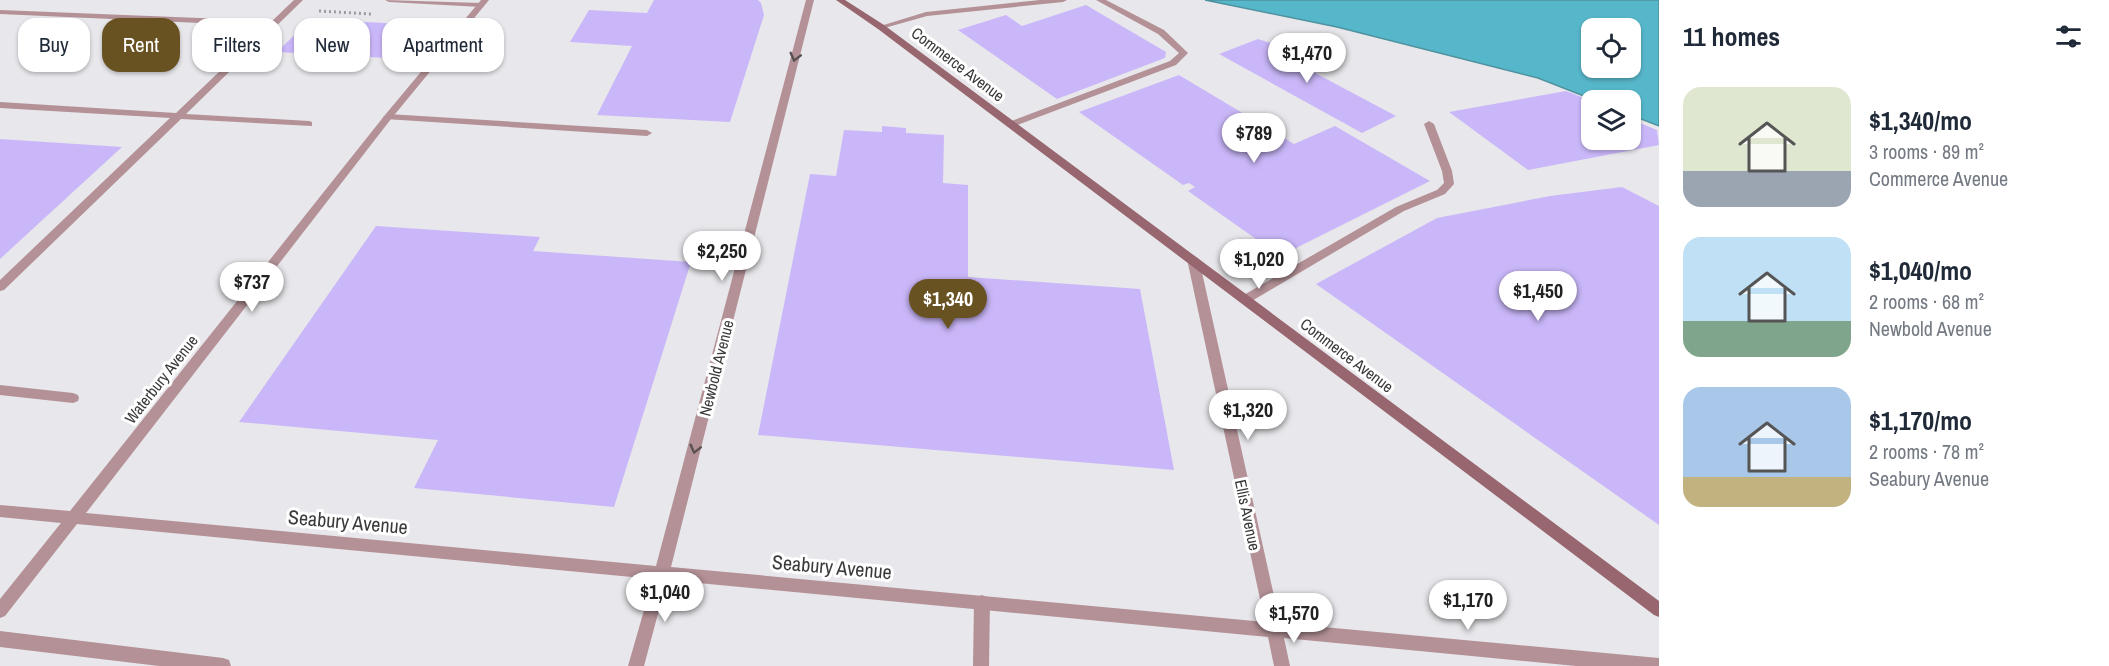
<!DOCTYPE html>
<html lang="en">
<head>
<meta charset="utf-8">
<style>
  body { margin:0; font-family:"Archivo Narrow",sans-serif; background:#f6f6f7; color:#1f2937; height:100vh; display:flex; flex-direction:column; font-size:22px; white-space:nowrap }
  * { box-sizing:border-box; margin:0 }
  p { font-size:20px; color:#747a83 }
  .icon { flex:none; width:33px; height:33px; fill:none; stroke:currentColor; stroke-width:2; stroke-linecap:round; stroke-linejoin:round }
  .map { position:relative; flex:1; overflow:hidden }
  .details { display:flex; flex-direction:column; background:#fff; width:450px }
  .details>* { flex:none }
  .guide { position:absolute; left:18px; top:18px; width:570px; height:54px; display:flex; gap:12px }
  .buttons { position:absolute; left:1581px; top:18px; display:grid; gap:12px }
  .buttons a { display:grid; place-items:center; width:60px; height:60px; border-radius:12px; background:#fff; box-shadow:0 2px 4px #0004; font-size:30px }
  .price { position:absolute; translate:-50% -51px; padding:0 14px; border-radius:21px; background:#fff; color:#222; font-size:20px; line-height:39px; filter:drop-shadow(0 2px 3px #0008) }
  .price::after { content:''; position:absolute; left:50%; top:36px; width:18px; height:14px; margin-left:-9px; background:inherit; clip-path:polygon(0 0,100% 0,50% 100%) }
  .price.current { background:#695222; color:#fff }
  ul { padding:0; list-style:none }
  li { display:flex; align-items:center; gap:18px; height:150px; padding:0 24px }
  li span { display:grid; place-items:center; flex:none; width:168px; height:120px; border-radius:18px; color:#555 }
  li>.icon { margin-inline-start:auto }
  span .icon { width:72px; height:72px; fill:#fffc; stroke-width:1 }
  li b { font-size:26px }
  h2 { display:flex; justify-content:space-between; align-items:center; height:72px; padding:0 24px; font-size:26px }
  .tag { padding:0 21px; border-radius:18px; background:#fff; box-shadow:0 2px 4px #0004; font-size:21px; line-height:54px }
  .tag.current { background:#695222; color:#fff }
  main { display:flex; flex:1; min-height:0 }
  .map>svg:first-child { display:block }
  .water { fill:#57b7ca; stroke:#4e929f; stroke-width:1.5; fill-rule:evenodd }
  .building { fill:#cab7f9 }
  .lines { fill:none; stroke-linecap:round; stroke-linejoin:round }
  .path { stroke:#9d9da0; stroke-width:3; stroke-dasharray:2 3; stroke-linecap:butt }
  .lane { fill:#b39196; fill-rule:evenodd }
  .street { fill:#b39196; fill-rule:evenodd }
  .secondary { fill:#97666f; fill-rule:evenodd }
  .oneway { stroke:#585052 }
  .labels { text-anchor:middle; stroke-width:6; stroke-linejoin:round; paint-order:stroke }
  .street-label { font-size:16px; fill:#3a3a3b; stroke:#fff }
  .near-street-label { font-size:20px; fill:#3a3a3b; stroke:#fff }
</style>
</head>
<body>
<main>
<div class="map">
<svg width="1659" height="666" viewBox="0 0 1659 666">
  <rect width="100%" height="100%" fill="#e8e7eb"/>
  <path class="water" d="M1205,0h454v126l-28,-11 -1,-15h-36l-56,-22 -201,-51zM1592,28h38v40h-38z"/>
  <path class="building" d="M654,0h104l3,3 3,12 -34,107 -133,-7 35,-69 -62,-4 19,-32 58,3z
    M1086,5l80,47 -1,6 -108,41 -99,-69 48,-15 16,11z
    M409,18h12l-33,40 -111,-6 34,-33 91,5z
    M1258,39l61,20 -17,7 94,50 -34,17 -143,-79z
    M1179,75l115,69 41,-18 95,55 -150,75 -92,-65 7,-4 -6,-4 -6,2 -104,-73z
    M1566,91l26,10v39h38v-21l27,11 2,15 -131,25 -79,-58z
    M882,126l24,2v5l38,2 -1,48 25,2v92l172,12 34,181 -416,-35 52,-261 26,2 8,-46 38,2z
    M0,139l122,8 -122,112z
    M1622,187l37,19v319l-343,-241 121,-66 113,-22z
    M376,226l164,11 -7,14 158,11 -77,245 -200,-19 24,-48 -199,-18z"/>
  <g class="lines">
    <path class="path" d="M319,11l52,3"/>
    <path class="lane" d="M294,0h9l-117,114 123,7 3,1v4l-131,-7 -177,171 -4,1v-11l170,-162 -170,-10v-6l176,11 91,-87 -267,-12v-4l272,11z
      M385,0l96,3 4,2 -4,2 -92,-5z
      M1040,0h27l-4,2 -136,14 -46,13 -4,-2 49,-15z
      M1096,0h10l58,30 24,23 -12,12 -161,61h-6v-4l161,-61 9,-8 -21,-19z
      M388,114l259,16 5,3 -5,3 -262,-17 -2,-2z
      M1429,121l5,3 18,47 2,13 -9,10 -41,17 -154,91h-8l-2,-3 2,-3 154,-89 41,-17 7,-7 -2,-12 -18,-47z
      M0,385l73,8 5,2 1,3 -1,3 -5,2 -73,-8z
      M982,595l5,2 3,5 -1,64h-16l1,-64 3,-5z
      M0,631l223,27 6,2 2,6h-72l-159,-19z"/>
    <path class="street" d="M481,0h8l-98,119 -305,394 570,53 150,-566h8l-143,567 594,55 -78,-363 6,-4 6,4 81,364 379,35v8h-83l-292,-28 6,28h-16l-6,-29 -601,-57 -23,86h-16l25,-87 -576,-55 -72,92 -5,2v-19l61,-76 -61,-6v-12l70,6 315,-396z"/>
    <path class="secondary" d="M836,0h9l39,25 775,576v16l-5,-2 -776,-586z"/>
  </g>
  <defs><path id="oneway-chevron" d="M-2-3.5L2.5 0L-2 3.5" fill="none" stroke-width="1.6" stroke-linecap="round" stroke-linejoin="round" transform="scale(1.5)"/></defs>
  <g class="oneway">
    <use href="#oneway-chevron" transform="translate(795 57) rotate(104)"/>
    <use href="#oneway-chevron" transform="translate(695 449) rotate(104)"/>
  </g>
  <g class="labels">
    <g class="street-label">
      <text transform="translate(958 64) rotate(37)" y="6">Commerce Avenue</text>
      <text transform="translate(1347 355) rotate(37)" y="6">Commerce Avenue</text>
      <text transform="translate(716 368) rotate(-76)" y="6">Newbold Avenue</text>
      <text transform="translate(161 379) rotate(-52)" y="6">Waterbury Avenue</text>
      <text transform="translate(1248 515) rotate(78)" y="6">Ellis Avenue</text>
    </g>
    <g class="near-street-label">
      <text transform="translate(348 522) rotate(5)" y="7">Seabury Avenue</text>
      <text transform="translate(832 567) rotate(5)" y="7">Seabury Avenue</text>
    </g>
  </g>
</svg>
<div class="buttons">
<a><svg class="icon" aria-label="locate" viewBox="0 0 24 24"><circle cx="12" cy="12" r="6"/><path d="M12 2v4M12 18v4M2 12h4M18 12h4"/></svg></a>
<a><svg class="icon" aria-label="layers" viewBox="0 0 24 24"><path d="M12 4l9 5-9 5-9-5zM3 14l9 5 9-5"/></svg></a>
</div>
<b class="price" style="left:1307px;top:84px">$1,470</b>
<b class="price" style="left:1254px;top:164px">$789</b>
<b class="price" style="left:722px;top:282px">$2,250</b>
<b class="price" style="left:1259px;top:290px">$1,020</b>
<b class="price" style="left:252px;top:313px">$737</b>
<b class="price" style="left:1538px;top:322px">$1,450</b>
<b class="price current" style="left:948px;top:330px">$1,340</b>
<b class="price" style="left:1248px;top:441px">$1,320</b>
<b class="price" style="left:665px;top:623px">$1,040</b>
<b class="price" style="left:1468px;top:631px">$1,170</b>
<b class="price" style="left:1294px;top:644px">$1,570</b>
<div class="guide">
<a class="tag">Buy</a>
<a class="tag current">Rent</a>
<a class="tag">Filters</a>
<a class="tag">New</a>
<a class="tag">Apartment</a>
</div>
</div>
<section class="details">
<h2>11 homes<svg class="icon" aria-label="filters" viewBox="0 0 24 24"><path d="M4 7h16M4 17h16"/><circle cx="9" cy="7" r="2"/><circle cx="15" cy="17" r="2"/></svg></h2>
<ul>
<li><span style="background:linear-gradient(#dfe7d0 70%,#9aa5b1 0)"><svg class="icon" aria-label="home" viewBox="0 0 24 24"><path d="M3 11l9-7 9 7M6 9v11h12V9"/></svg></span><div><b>$1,340/mo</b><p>3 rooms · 89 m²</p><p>Commerce Avenue</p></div></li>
<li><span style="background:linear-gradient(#bfe0f5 70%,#7fa58c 0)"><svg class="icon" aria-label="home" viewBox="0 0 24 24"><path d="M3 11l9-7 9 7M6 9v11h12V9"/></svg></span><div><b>$1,040/mo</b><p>2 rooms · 68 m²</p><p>Newbold Avenue</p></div></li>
<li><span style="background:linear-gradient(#a9c7e8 75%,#c2b280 0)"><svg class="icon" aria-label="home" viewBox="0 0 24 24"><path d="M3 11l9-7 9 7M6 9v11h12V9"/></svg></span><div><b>$1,170/mo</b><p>2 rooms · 78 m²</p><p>Seabury Avenue</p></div></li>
</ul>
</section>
</main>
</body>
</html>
